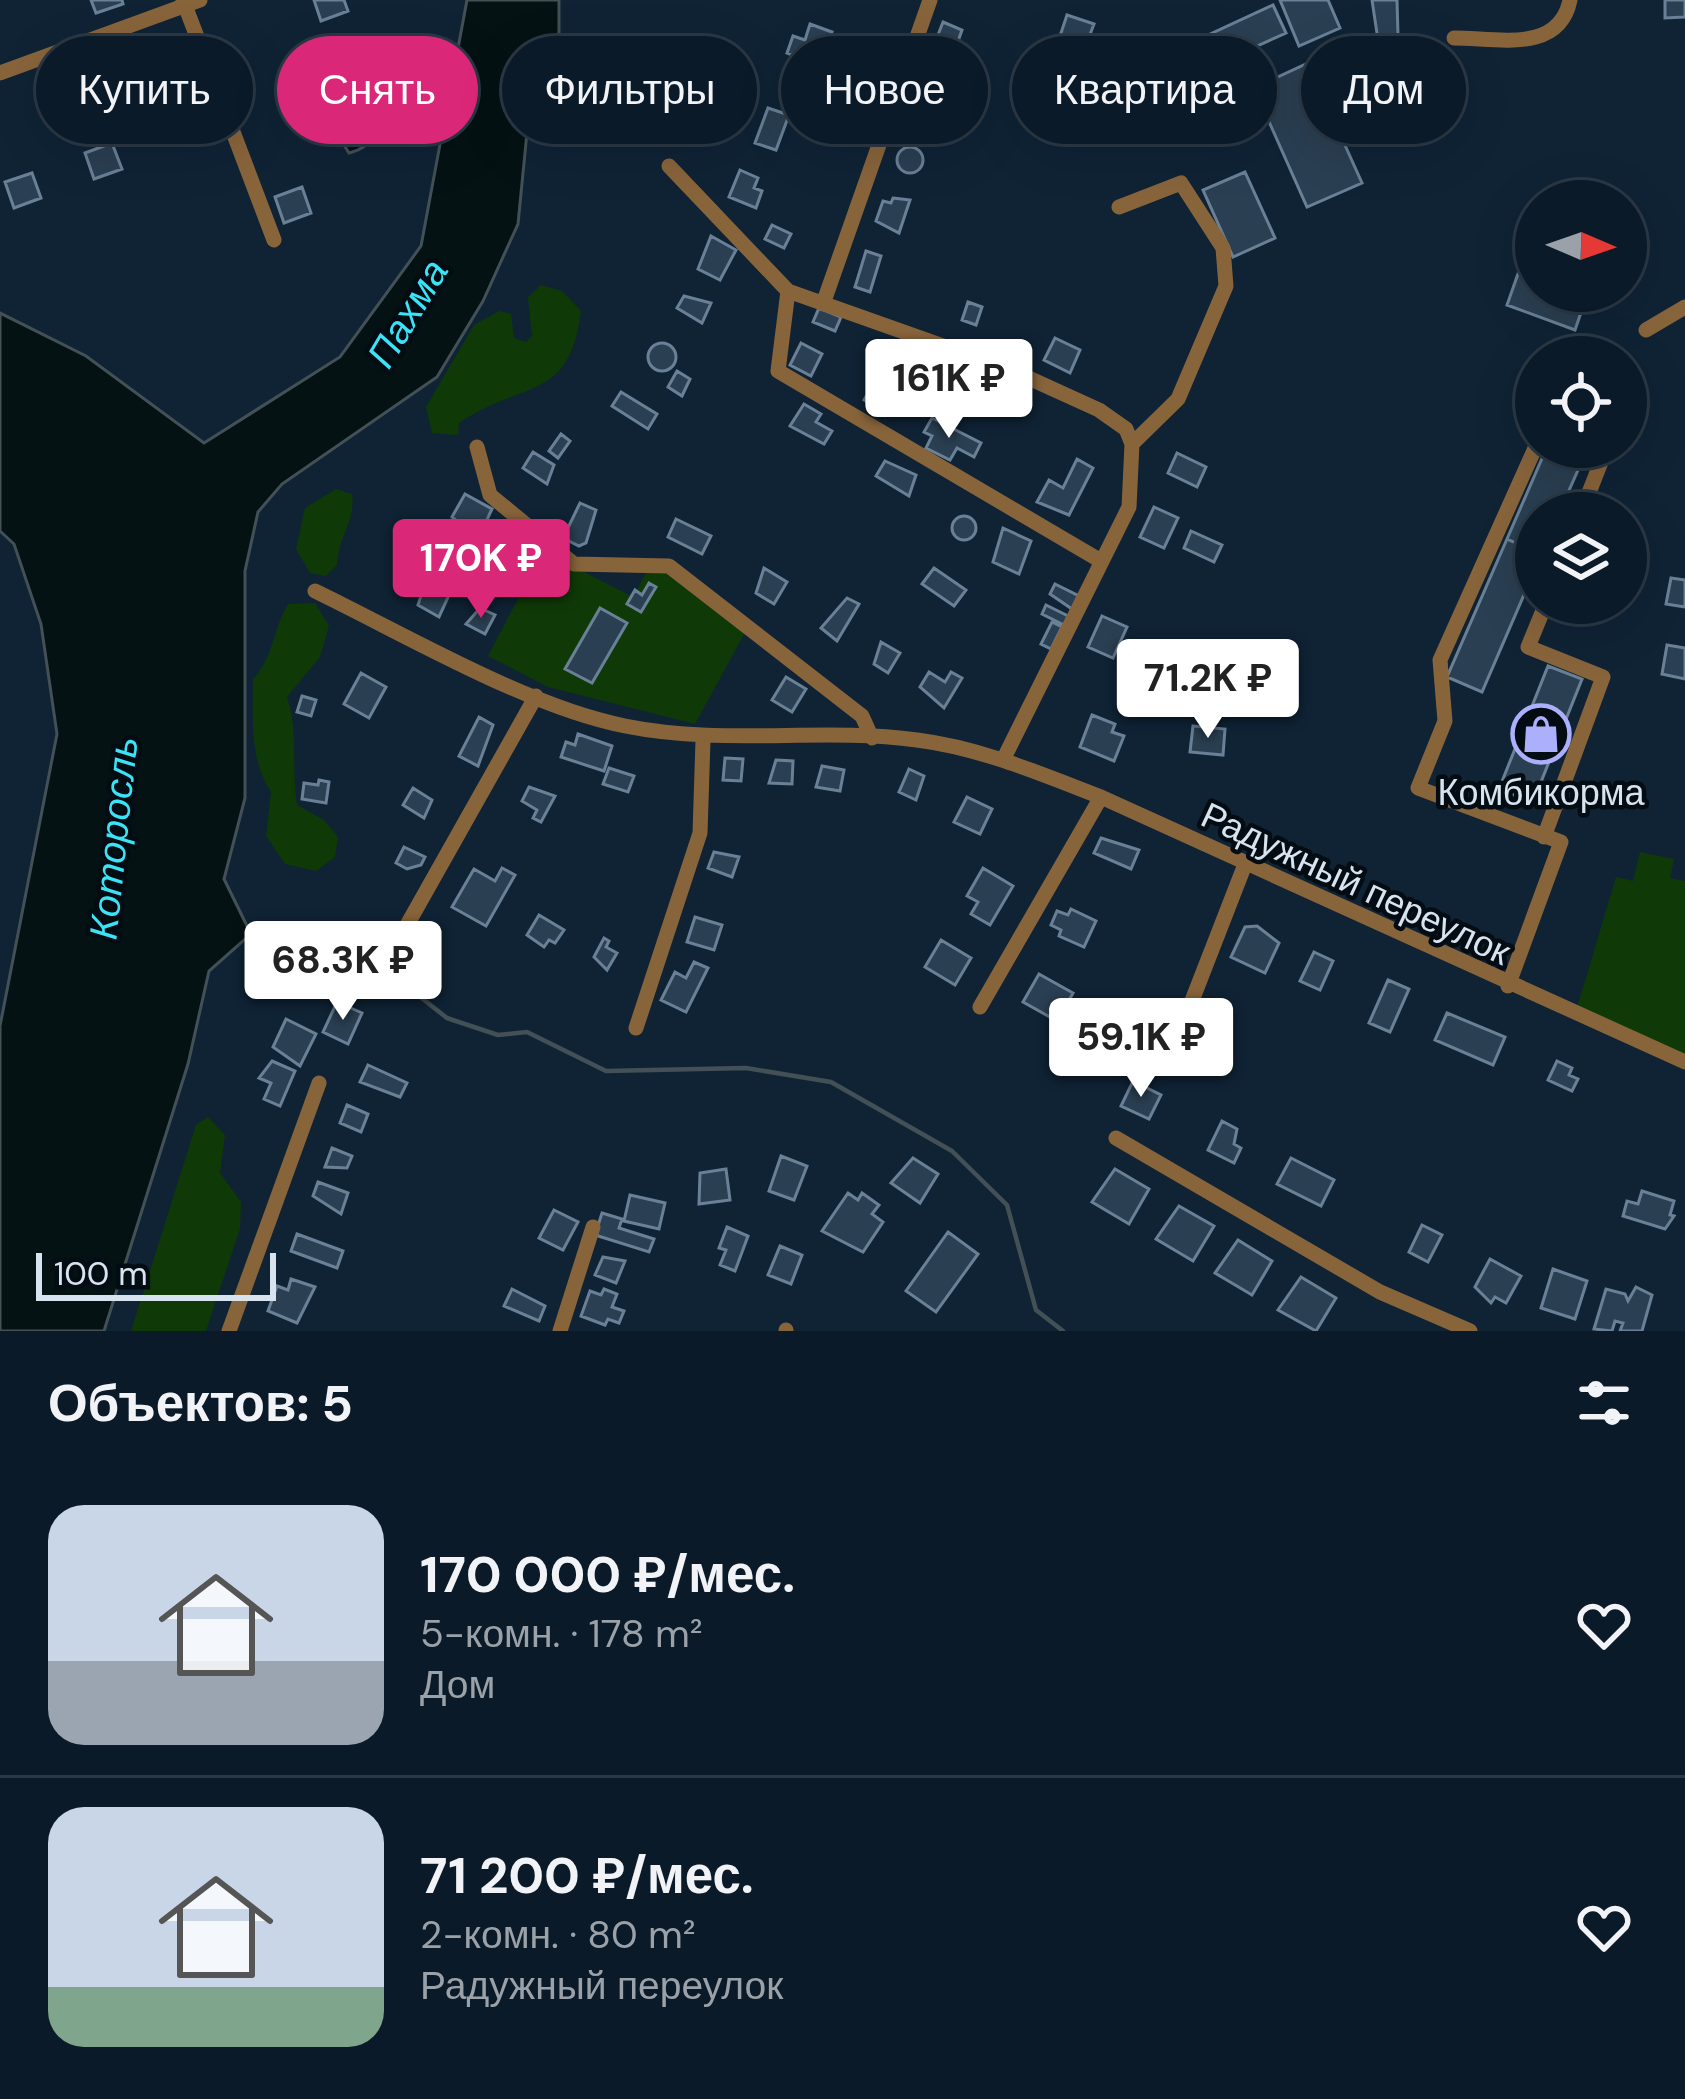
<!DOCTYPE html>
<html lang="ru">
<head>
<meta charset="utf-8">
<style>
  body { margin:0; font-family:"DM Sans",sans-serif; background:#192734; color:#f1f3f6; height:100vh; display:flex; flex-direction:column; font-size:45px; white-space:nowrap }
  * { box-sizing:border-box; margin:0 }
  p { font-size:39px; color:#9aa1a8 }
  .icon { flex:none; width:66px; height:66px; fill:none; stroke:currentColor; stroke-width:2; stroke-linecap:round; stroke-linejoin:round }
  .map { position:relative; height:1331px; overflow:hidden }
  .details { display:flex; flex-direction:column; background:#0b1a28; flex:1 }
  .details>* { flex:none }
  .guide { position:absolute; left:36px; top:36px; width:1614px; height:108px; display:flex; gap:24px }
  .needle { width:78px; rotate:92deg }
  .fabs { position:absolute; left:1515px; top:180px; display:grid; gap:24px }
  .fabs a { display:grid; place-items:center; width:132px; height:132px; border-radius:50%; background:#0b1a28; box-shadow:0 12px 48px #0002,0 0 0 3px #2b3845; font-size:60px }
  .scale { position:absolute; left:36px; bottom:30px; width:240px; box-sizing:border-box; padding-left:12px; border:6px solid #d7e4f0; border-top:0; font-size:33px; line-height:42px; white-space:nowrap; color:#d7e4f0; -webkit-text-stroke:9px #040c13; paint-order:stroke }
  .price { position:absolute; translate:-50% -102px; padding:0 27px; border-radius:12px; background:#fff; color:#222; font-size:39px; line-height:78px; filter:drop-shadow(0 3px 6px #0008) }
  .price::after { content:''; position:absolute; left:50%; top:72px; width:36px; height:27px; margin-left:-18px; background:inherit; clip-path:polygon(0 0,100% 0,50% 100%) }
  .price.on { background:#db2777; color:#fff }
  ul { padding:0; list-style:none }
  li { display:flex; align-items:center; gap:36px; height:300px; padding:0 48px }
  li+li { border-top:3px solid #2b3845 }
  li span { display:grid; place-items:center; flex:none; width:336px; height:240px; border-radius:36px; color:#555 }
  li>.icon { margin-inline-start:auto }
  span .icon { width:144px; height:144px; fill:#fffc; stroke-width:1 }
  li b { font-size:51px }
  h2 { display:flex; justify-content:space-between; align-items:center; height:144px; padding:0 48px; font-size:51px }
  .chip { padding:0 42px; border-radius:54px; background:#0b1a28; box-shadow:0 12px 48px #0002,0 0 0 3px #2b3845; font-size:42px; line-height:108px }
  .chip.on { background:#db2777; color:#fff }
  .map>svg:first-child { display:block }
  .green { fill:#0f3a07 }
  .water { fill:#041214; stroke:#435156; stroke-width:3 }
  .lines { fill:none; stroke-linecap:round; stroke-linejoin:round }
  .stream { stroke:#435156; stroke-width:4.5 }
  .building { fill:#2a3f52; stroke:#698096; stroke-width:3 }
  .minor { stroke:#88643b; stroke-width:15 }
  .labels { text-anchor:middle; stroke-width:9; stroke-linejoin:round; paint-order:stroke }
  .poi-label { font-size:36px; fill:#d7e4f0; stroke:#040c13 }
  .street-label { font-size:36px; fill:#d7e4f0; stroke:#040c13 }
  .water-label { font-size:39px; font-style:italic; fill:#3ae3f6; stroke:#040c13 }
</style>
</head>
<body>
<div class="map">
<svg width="1685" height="1331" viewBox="0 0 1685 1331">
  <rect width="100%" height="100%" fill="#0f2335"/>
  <path class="green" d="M541,285l21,6 19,20c-11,92 -60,69 -122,112l-1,12 -26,-2 -6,-26 48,-82 25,-14 12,3 3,24 12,4 6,-6 -4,-39z
    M336,489l16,5c4,27 -14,43 -15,71l-11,11 -16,-3 -14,-24 9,-41z
    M543,551l90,46 14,-26 33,2 67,56 -52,95 -147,-37 -60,-31z
    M315,603l14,23 -9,31 -33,40c12,37 4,70 10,108l27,15 14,17 -3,20 -19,14 -31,-7 -19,-28 5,-44c-22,-33 -18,-75 -18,-113 22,-24 19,-48 35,-75z
    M1640,852l34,7 -4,19 15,3v175l-108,-48 39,-131 17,4z
    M208,1117l17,18 -5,38 21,29 -1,27 -34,102h-75l65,-206z"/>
  <path class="water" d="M467,0h92v69l-30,43 -11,112 -35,77 -46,76 -155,107 -24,28 -13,59v227l-21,81 27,55 -42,37 -21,93 -84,267h-104v-305l57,-292 -16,-110 -27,-80 -14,-13v-218l86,43 118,87 136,-86 81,-111z
    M349,41l32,15 23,36c-12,24 -26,54 -55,61l-8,-13 -12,-68z"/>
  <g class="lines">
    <path class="stream" d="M247,934l75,2 41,16 84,66 51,17 29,-3 79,39 140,-3 85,14 121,69 55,54 29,105 27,21"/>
  </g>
  <path class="building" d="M91,0h31l1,4 -27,9z
    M314,0h30l4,11 -27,10z
    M1280,0h48l12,28 -41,18z
    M1372,0h25l1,35 27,61 -6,22 -31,22 -22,-53 26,-13 -14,-34z
    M1665,0h20v17l-20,1z
    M1273,5l13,28 -67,30 -13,-27z
    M1067,15l27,9 -8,21 -26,-9z
    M943,22l19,8 -6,17 -20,-7z
    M810,24l22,8 -12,33 -33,-12 6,-17 12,4z
    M1308,63l54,120 -55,24 -53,-119z
    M932,86l15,5 -6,35 -29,-9 10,-29 9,3z
    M768,108l21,7 -13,35 -21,-7z
    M112,143l10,26 -28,10 -9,-26z
    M897 160a13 13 0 1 1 26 0a13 13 0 1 1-26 0Z
    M740,170l18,8 -4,10 8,3 -6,17 -27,-11z
    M1245,172l30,66 -42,19 -30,-67z
    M32,173l9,25 -27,10 -9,-26z
    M302,187l9,26 -27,10 -9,-26z
    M893,198l17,2 -11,33 -23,-12 7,-20 8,2z
    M772,225l19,9 -7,14 -19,-9z
    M711,236l25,14 -16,30 -22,-11z
    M866,251l15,5 -11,36 -15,-5z
    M1519,271l17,6v14l51,4 -12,35 -68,-25z
    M684,296l27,7 -9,20 -25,-15z
    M968,302l14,5 -6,18 -14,-5z
    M819,308l22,9 -6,14 -22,-9z
    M1055,338l25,12 -10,23 -26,-13z
    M801,343l21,11 -11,22 -21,-11z
    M648 357a14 14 0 1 1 28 0a14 14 0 1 1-28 0Z
    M677,371l13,8 -8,17 -14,-9z
    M871,388l15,9 -7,12 -15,-9z
    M621,392l36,22 -9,15 -36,-23z
    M804,404l17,10 -5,8 16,9 -8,13 -34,-18z
    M932,418l49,25 -7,14 -17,-9 -7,12 -24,-12 6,-12 -8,-4z
    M561,434l9,7 -12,17 -9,-7z
    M1547,447l35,14 -23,52h-23v39l-29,-13z
    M533,452l21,13 -7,19 -24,-16z
    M1177,453l29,14 -9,20 -29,-14z
    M1077,459l16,9 -24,47 -32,-13 12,-22 14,8z
    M885,461l31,14 -7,21 -33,-20z
    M465,494l27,15 -14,30 -26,-22z
    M580,503l16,7 -10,33 -7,3 -16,-8z
    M1154,507l24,11 -14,30 -24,-11z
    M952 528a12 12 0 1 1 24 0a12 12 0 1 1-24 0Z
    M676,519l35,17 -9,18 -34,-17z
    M1003,528l28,13 -12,33 -26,-12z
    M1191,531l31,14 -8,17 -30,-14z
    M1507,539l29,13v15l-54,125 -35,-15z
    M442,557l20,10 -23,50 -21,-12 11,-34 5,3z
    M764,568l23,14 -13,22 -18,-11z
    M934,568l32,22 -12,16 -32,-22z
    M1671,578l14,2v27l-19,-3z
    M649,583l7,4 -15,25 -14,-8 8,-14 7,5z
    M1055,584l24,12 -7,13 -22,-15z
    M847,598l12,6 -22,37 -16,-13z
    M1046,605l22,11 -4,9 -22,-11z
    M480,608l15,7 -10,19 -19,-10z
    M600,608l27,15 -35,60 -27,-14z
    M1102,616l25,11 -14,31 -25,-11z
    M1052,622l10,5 -11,22 -10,-5z
    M881,642l19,11 -12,20 -14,-9z
    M1667,645l18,3v31l-23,-5z
    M1548,666l34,13 -49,123 -34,-13z
    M929,672l16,10 6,-10 11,6 -18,30 -24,-21z
    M361,673l25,14 -17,31 -25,-14z
    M786,677l20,12 -14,23 -20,-12z
    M302,696l14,4 -5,16 -14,-4z
    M1092,715l23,9 -3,8 12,4 -10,25 -34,-14z
    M479,717l14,8 -15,41 -19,-10z
    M1193,726l32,3 -2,26 -33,-3z
    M578,734l34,12 -8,25 -43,-14 5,-15 9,3z
    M725,758l18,1 -2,22 -18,-1z
    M776,760l17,1 -1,23 -23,-1z
    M822,766l22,4 -4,21 -24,-4z
    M609,768l25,8 -6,16 -25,-8z
    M909,769l15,7 -8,24 -17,-8z
    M319,780l10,2 -3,21 -24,-4 2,-16 14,2z
    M529,787l26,9 -14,26 -8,-4 4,-8 -15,-9z
    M413,788l19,12 -8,18 -21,-13z
    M967,797l25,12 -12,25 -26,-12z
    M1101,838l38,12 -8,19 -37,-16z
    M404,847l21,10 -4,8 -14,4 -11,-6z
    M714,852l25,5 -7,20 -24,-9z
    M502,868l13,7 -29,51 -34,-19 22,-38 21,12z
    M983,868l30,18 -23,39 -19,-11 7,-12 -11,-6z
    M1071,909l25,12 -12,26 -25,-11 2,-6 -10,-5 6,-14 11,4z
    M539,915l25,15 -9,13 -6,-3 -5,7 -17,-12z
    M695,917l27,8 -8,25 -27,-8z
    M1257,926l22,17 -14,30 -34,-16 14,-30z
    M604,938l5,3 -3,6 11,6 -10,17 -13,-13z
    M941,940l30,18 -16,27 -30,-18z
    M1314,952l19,9 -13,29 -20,-9z
    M694,962l14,6 -22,44 -25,-12 14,-28 11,6z
    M1039,974l34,19 -16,28 -34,-19z
    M1388,980l21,9 -19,43 -21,-9z
    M337,1002l25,11 -14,31 -25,-12z
    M1447,1013l58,24 -12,28 -58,-25z
    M286,1019l30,15 -16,32 -27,-19z
    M272,1061l23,10 -15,35 -16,-7 7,-16 -12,-5z
    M1557,1061l15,7 -3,7 9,4 -6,12 -24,-11z
    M368,1065l39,18 -7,14 -40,-15z
    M1133,1081l28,14 -12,24 -28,-13z
    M347,1105l21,9 -7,18 -21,-9z
    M1222,1121l15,8 -3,15 7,4 -7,15 -26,-13z
    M332,1148l20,8 -5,12 -22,-1z
    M781,1156l26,10 -13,34 -25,-9z
    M913,1158l25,16 -18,29 -29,-20z
    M1291,1158l43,22 -13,26 -44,-22z
    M726,1169l4,31 -31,4 1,-31z
    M1115,1169l34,20 -20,35 -37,-22z
    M318,1182l30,11 -7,21 -28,-18z
    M1642,1191l32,10 -4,14 4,1 -9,13 -42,-13 4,-15 11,3z
    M848,1193l10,7 4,-7 17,12 -7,9 11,8 -20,30 -41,-21z
    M630,1195l35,8 -6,26 -35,-8z
    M1179,1206l35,20 -21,35 -37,-22z
    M554,1210l24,12 -15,28 -24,-12z
    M602,1213l20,6 -3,9 35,11 -5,13 -54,-17z
    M1422,1225l20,10 -14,27 -19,-10z
    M727,1227l21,9 -13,35 -15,-6 6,-15 -7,-2z
    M948,1232l30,22 -42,58 -30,-21z
    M297,1234l46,17 -6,17 -46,-17z
    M1238,1240l34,21 -20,34 -37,-22z
    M780,1246l22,9 -11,29 -23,-9z
    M603,1257l22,4 -9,22 -21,-8z
    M1490,1259l31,17 -15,27 -11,-6 -4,6 -16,-16z
    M1553,1269l34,12 -12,38 -34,-11z
    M1301,1277l35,21 -20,33 -38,-21z
    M291,1279l24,8 -18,36 -29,-12 9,-25 11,4z
    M1636,1287l16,8 -10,36h-22l3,-8 -8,-2 -3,10 -18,-2 12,-40 19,5 3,7z
    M512,1289l33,17 -6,15 -35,-15z
    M604,1289l13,5 -5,13 12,4 -5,12 -11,-4 -3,6 -24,-9 9,-25 11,4z"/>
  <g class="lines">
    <path class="minor" d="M183,0l91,240
      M1454,38c43,0 105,16 116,-38
      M0,73l200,-73
      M669,166l119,125 223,79 88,40 27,19 6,15 -3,63 -126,253
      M1119,207l62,-24 42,65 3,38 -48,113 -46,45
      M788,291l-10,80 323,190
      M823,304l107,-304
      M1646,330l39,-23
      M477,447l13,48 84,69 95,2 193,150 10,22
      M1580,447l23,10 -22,56
      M315,591c91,44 213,116 310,135 100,20 194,1 292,14 64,8 124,34 184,57l584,265
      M1544,837l59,-160 -75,-30 18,-44
      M393,950l143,-254
      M1508,986l53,-144 -143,-54 27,-67 -5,-61 96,-214
      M980,1007l121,-210
      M1188,1011l56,-144
      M636,1028l64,-195 3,-93
      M1116,1138l264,154 90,39
      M229,1331l90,-248
      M560,1331l33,-104
      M786,1331v-1"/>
  </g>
  <defs>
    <symbol id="shop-ring" viewBox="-11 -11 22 22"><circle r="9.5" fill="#040c13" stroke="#acaffb" stroke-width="1.5"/><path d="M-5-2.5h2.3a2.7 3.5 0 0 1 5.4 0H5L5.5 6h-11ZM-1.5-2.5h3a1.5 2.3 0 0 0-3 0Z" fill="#acaffb"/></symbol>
  </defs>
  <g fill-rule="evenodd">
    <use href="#shop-ring" x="1508" y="701" width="66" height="66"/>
  </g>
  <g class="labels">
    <g class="poi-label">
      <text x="1541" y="805">Комбикорма</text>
    </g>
    <g class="street-label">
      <text transform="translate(1356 883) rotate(25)" y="13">Радужный переулок</text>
    </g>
    <g class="water-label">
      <text transform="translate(407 313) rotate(-59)" y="14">Пахма</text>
      <text transform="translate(113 838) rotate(-84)" y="14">Которосль</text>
    </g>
  </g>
</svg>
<div class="fabs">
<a><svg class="needle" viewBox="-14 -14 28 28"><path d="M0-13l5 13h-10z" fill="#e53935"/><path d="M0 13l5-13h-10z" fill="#9aa1a8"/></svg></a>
<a><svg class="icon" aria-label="locate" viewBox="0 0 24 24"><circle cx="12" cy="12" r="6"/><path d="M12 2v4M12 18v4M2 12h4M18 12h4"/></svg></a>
<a><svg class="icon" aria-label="layers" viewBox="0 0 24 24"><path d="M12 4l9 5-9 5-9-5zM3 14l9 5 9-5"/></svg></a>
</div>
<div class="scale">100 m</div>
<b class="price" style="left:949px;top:441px">161K ₽</b>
<b class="price on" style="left:481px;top:621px">170K ₽</b>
<b class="price" style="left:1208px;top:741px">71.2K ₽</b>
<b class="price" style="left:343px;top:1023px">68.3K ₽</b>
<b class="price" style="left:1141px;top:1100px">59.1K ₽</b>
<div class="guide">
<a class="chip">Купить</a>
<a class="chip on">Снять</a>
<a class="chip">Фильтры</a>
<a class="chip">Новое</a>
<a class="chip">Квартира</a>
<a class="chip">Дом</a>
</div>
</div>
<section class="details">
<h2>Объектов: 5<svg class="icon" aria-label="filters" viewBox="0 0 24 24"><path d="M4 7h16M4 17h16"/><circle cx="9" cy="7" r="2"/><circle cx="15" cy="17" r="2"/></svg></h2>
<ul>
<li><span style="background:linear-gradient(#c9d6e8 65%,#9aa5b1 0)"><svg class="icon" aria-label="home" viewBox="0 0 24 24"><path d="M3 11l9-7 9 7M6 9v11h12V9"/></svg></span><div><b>170 000 ₽/мес.</b><p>5-комн. · 178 m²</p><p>Дом</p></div><svg class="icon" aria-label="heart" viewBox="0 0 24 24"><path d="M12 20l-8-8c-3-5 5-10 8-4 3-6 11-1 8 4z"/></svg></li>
<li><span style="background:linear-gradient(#c9d6e8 75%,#7fa58c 0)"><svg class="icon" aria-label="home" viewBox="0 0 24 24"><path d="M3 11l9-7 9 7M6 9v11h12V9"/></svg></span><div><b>71 200 ₽/мес.</b><p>2-комн. · 80 m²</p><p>Радужный переулок</p></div><svg class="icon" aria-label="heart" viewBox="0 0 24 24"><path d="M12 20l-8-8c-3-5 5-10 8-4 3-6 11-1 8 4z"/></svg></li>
</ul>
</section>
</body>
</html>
